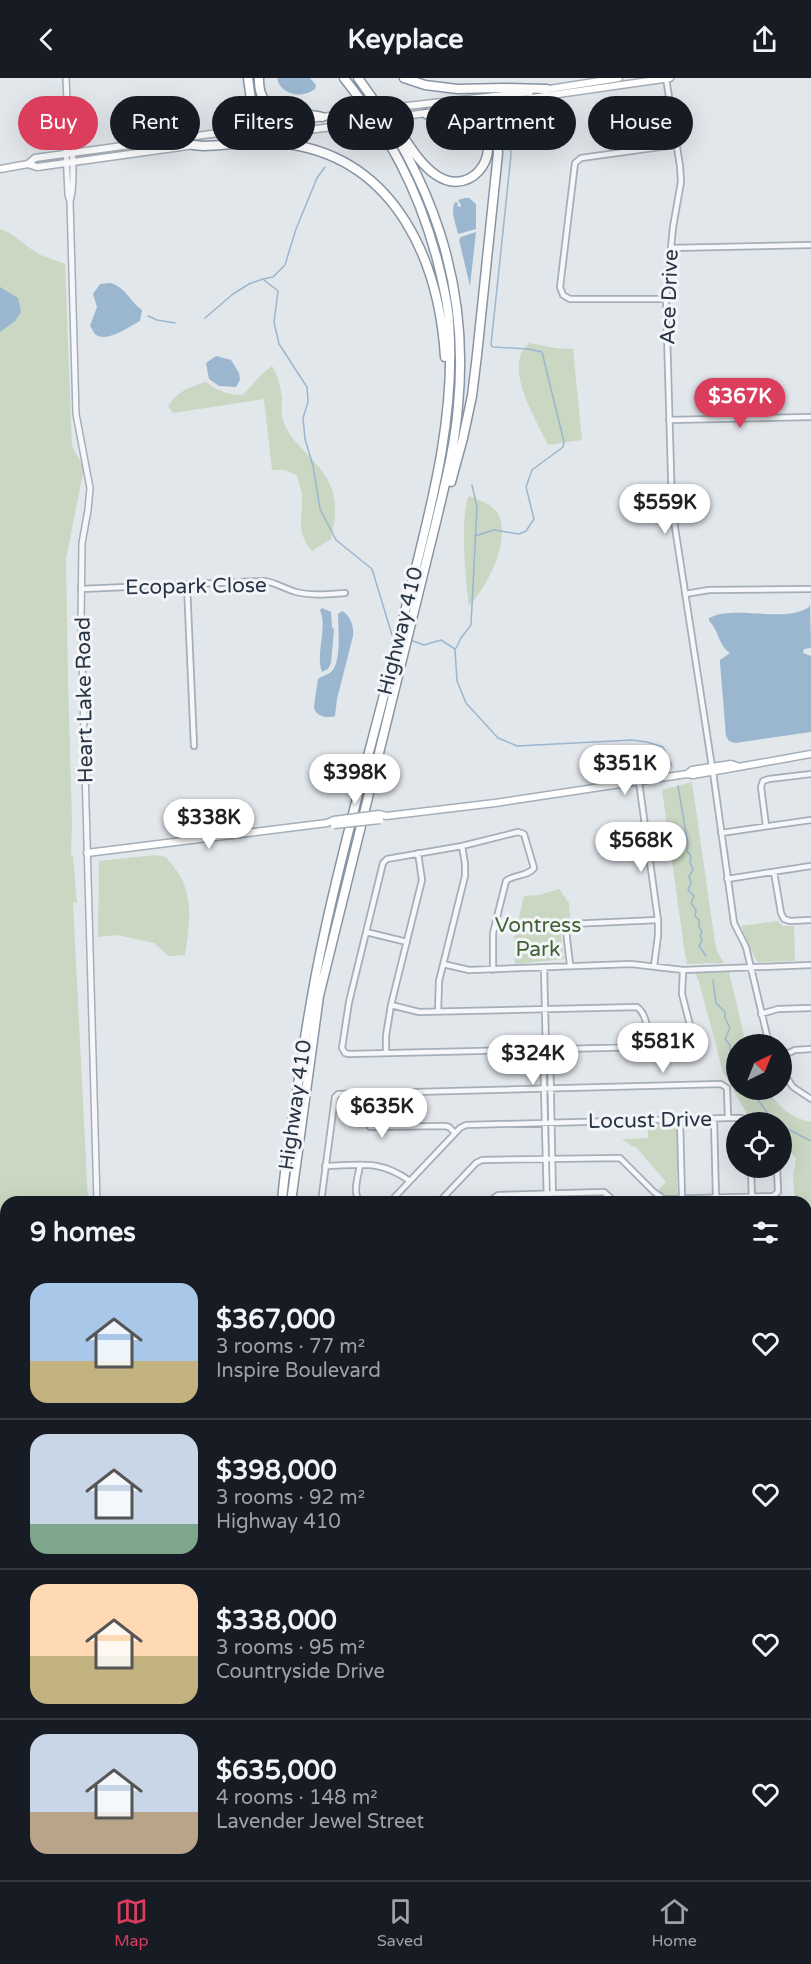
<!DOCTYPE html>
<html lang="en">
<head>
<meta charset="utf-8">
<style>
  body { margin:0; font-family:"Varela Round",sans-serif; background:#242831; color:#f1f3f6; height:100vh; display:flex; flex-direction:column; font-size:22px; white-space:nowrap }
  * { box-sizing:border-box; margin:0 }
  p { font-size:20px; color:#9ea1a6 }
  .icon { flex:none; width:33px; height:33px; fill:none; stroke:currentColor; stroke-width:2; stroke-linecap:round; stroke-linejoin:round }
  .map { position:relative; flex:1; overflow:hidden }
  .panel { position:absolute; left:0px; top:1118px; width:812px; height:686px; display:flex; flex-direction:column; background:#171b24; border-radius:18px 18px 0 0; box-shadow:0 6px 24px #0002 }
  .panel>* { flex:none }
  .banner { position:absolute; left:18px; top:18px; width:776px; height:54px; display:flex; gap:12px }
  .needle { width:39px; rotate:43deg }
  .fabs { position:absolute; left:726px; top:956px; display:grid; gap:12px }
  .fabs a { display:grid; place-items:center; width:66px; height:66px; border-radius:50%; background:#171b24; box-shadow:0 6px 24px #0002; font-size:30px }
  .price { position:absolute; translate:-50% -51px; padding:0 14px; border-radius:21px; background:#fff; color:#222; font-size:20px; line-height:39px; filter:drop-shadow(0 2px 3px #0008) }
  .price::after { content:''; position:absolute; left:50%; top:36px; width:18px; height:14px; margin-left:-9px; background:inherit; clip-path:polygon(0 0,100% 0,50% 100%) }
  .price.selected { background:#db3d5d; color:#fff }
  ul { padding:0; list-style:none }
  li { display:flex; align-items:center; gap:18px; height:150px; padding:0 30px }
  li+li { border-top:2px solid #363941 }
  li span { display:grid; place-items:center; flex:none; width:168px; height:120px; border-radius:18px; color:#555 }
  li>.icon { margin-inline-start:auto }
  span .icon { width:72px; height:72px; fill:#fffc; stroke-width:1 }
  li b { font-size:26px }
  h2 { display:flex; justify-content:space-between; align-items:center; height:72px; padding:0 30px; font-size:26px }
  .tag { padding:0 21px; border-radius:27px; background:#171b24; box-shadow:0 6px 24px #0002; font-size:21px; line-height:54px }
  .tag.selected { background:#db3d5d; color:#fff }
  header { display:flex; justify-content:space-between; align-items:center; height:78px; padding:0 30px; background:#171b24; font-size:27px; font-weight:700 }
  .tabs { display:flex; justify-content:space-around; align-items:center; height:84px; border-top:2px solid #363941; background:#171b24; font-size:16px; color:#9ea1a6 }
  .tabs a { display:grid; justify-items:center; gap:3px }
  .tabs .selected { color:#db3d5d }
  .map>svg:first-child { display:block }
  .green { fill:#c9d7c3 }
  .water { fill:#9bb6cf }
  .lines { fill:none; stroke-linecap:round; stroke-linejoin:round }
  .stream { stroke:#9bb6cf; stroke-width:1.5 }
  .minor-casing { stroke:#a6aeb7; stroke-width:8 }
  .tertiary-casing { stroke:#a6aeb7; stroke-width:8 }
  .secondary-casing { stroke:#a6aeb7; stroke-width:9 }
  .motorway-casing { stroke:#8895a4; stroke-width:11 }
  .minor { stroke:#f6f7fa; stroke-width:4.5 }
  .tertiary { stroke:#f6f7fa; stroke-width:5 }
  .secondary { stroke:#fff; stroke-width:6 }
  .motorway { stroke:#fff; stroke-width:8 }
  .secondary-bridge-casing { stroke:#a6aeb7; stroke-width:9; stroke-linecap:butt }
  .secondary-bridge { stroke:#fff; stroke-width:6 }
  .labels { text-anchor:middle; stroke-width:6; stroke-linejoin:round; paint-order:stroke }
  .street-label { font-size:21px; fill:#283546; stroke:#f3f5f9 }
  .park-label { font-size:21px; fill:#3f6334; stroke:#f3f5f9 }
</style>
</head>
<body>
<header><svg class="icon" aria-label="back" viewBox="0 0 24 24"><path d="M15 5l-7 7 7 7"/></svg>Keyplace<svg class="icon" aria-label="share" viewBox="0 0 24 24"><path d="M12 15V3M7 8l5-5 5 5M5 13v7h14v-7"/></svg></header>
<div class="map">
<svg width="811" height="1802" viewBox="0 0 811 1802">
  <rect width="100%" height="100%" fill="#e2e7ec"/>
  <path class="green" d="M0,151l8,3 30,22 27,10 7,182 12,22 -18,91 2,120 4,143 -1,33 2,1 4,47 -4,-1 15,299 -82,1v387h-6z
    M529,265l27,5 17,1 9,91 -34,5c-11,-24 -37,-64 -27,-91 1,-3 6,-8 8,-11z
    M272,288c6,9 8,20 10,31 0,6 -1,13 0,19 5,20 16,28 29,42 26,28 28,45 20,81l-19,12c-17,-20 -9,-33 -10,-56 -1,-7 -4,-14 -5,-20l-13,-5h-12l-8,-71 -91,14 -5,-7c9,-15 22,-19 38,-24 10,8 24,14 37,13l19,-21z
    M469,418c11,5 25,8 30,20 11,27 -12,71 -30,90 -3,-25 -10,-88 0,-110z
    M692,704l23,161 2,8 7,12 -37,1 -3,-17 -22,-157z
    M156,777l10,2c5,6 10,12 14,19 14,25 9,52 5,79l-16,1 -15,-13 -37,-8 -19,2 1,-76z
    M559,811l10,14 1,16c-15,5 -7,28 -6,40l-49,5 -1,-26 10,-42 15,-1z
    M777,843l6,5h11l1,35 -37,1c-4,-4 -13,-27 -17,-36z
    M729,894l17,72h-10v45h32c10,18 23,29 43,33v351h-5v-271l-11,-1 -2,-24 3,-19 -14,-12v-24l-31,-1 -28,-49 -24,-90 -4,-9z
    M648,1046l26,-1 3,2v69l-14,1 -6,-4 9,-9 -31,-36 -2,1 -11,-8 26,-1z
    M811,1502v216l-5,1v-216z"/>
  <path class="water" d="M277,0h33l6,7 -1,4c-12,10 -35,6 -38,-11z
    M465,120h4l7,6v25l-18,5c-2,-10 -8,-22 -3,-32l3,1 -1,3 4,1v-2l-3,-5z
    M476,154l-6,54 -11,-46 2,-3z
    M110,205c16,4 19,18 32,27l-2,11c-10,5 -34,23 -45,13 -2,-2 -3,-6 -5,-8l7,-19 -4,-13 7,-10z
    M0,209l18,11 3,14 -6,9 -15,11z
    M216,278l15,4 8,13 1,7 -4,7 -17,-1 -10,-7 -3,-16z
    M810,526l1,44 -7,1 -1,4 8,3v76l-76,11 -6,-2 -3,-5 -6,-73v-3l10,-7c-12,-8 -11,-23 -21,-32v-3c26,-14 76,6 100,-11z
    M322,530l9,4 1,15 2,3 -3,33 -3,6 -6,3c-7,-20 6,-43 -2,-62z
    M342,533c9,5 12,16 11,25l-16,63 -2,17c-8,3 -21,0 -21,-10l4,-27c4,-3 9,-4 13,-7 11,-9 7,-46 7,-58z
    M1,1548h5v62l-6,6z"/>
  <g class="lines">
    <path class="stream" d="M343,69l33,-5
      M264,202l14,11 -4,31 5,22 28,43 1,15 -5,16 2,21 8,27 7,43 16,31 36,29 20,66
      M148,238l9,4 18,3
      M205,240l28,-24 16,-10 14,-5 10,-2 12,-12 11,-36 21,-51 8,-11
      M472,407l5,22 -6,118 -10,13 -6,12 2,31 9,22 32,35 19,8 115,-6 15,2 16,5 9,19
      M475,458l19,-6 25,4 7,-3 8,-12 -8,-32 6,-17 31,-23 1,-5 -22,-90 -14,-3 -35,-2 -2,-2 20,-190 -3,-34
      M410,562l14,5 17,-5 14,9
      M678,708l10,59 -1,6 4,5 -1,6 3,8 -4,6 2,7 -3,7 6,6 -3,7 5,7 -1,6 4,4v6l3,6 -2,3 2,6 -3,5 7,10
      M713,902l3,23 9,9v6l5,10 -5,11 5,6v7l6,7
      M750,1011l19,26 8,7
      M782,1048l29,15
      M0,1503l6,-1
      M563,1797l2,5"/>
    <defs>
      <path id="minor" d="M666,0l14,88 1,16 -8,45 -7,72 6,209 40,259
        M671,170l140,-3
        M666,221h-96l-7,-4 -3,-8 15,-124 6,-5 94,-13
        M669,342l142,-3
        M187,507l7,161
        M81,511l183,-8c11,1 21,8 32,11 16,4 33,2 49,1
        M685,516l24,-4 102,-1
        M713,694l21,151 12,24 23,97
        M639,704l19,138v16l-4,30
        M766,748l-5,-39 2,-6 6,-2 42,-5
        M721,755l90,-13
        M774,794l7,41 3,6 6,2 21,-1
        M727,801l84,-13
        M366,854l41,10
        M443,886l26,6 162,-6 52,6 128,-5
        M570,887l-4,-35 4,-6 88,-4
        M544,890l2,81
        M493,892v-37l13,-52c8,-7 21,-4 28,-13l-10,-34 -6,-2 -56,14 -75,13 -4,4 -34,139 -7,46 3,5 4,1 337,-8 4,-2 3,-7 -11,-43 1,-24
        M391,927l28,7 218,-5c11,8 11,27 11,40
        M438,934l1,-31 26,-105v-12l-3,-18
        M761,936l17,-5 33,-1
        M543,971l4,153
        M550,971l3,153
        M386,975v-17l5,-31 31,-125 -4,-27
        M782,978l13,-6 16,-1
        M782,993l11,16 18,12
        M371,1015l-4,27 3,7 75,-1 4,1 6,6
        M714,1041l2,79
        M680,1042l2,78
        M360,1087c-1,8 -8,28 -1,34 4,3 13,1 19,3
        M325,1088c35,-1 54,-7 85,15
        M751,1089l1,35
        M321,1124l14,-105 3,-3 383,-10 6,4 1,30
        M390,1124l70,-74 6,-3 262,-7h14l6,4
        M439,1124l37,-39 6,-3 138,-2 34,34 10,7 109,-3 5,-4 -1,-25
        M488,1124l10,-7 106,-3 11,10
        M806,1451h5
        M806,1746l5,-1
        M241,1797v5
        M599,1797l2,5
        M735,1797v5
        M195,1802v-5
        M335,1802v-5
        M449,1802l29,-5
        M764,1802l14,-2 4,-3"/>
      <path id="tertiary" d="M66,0l2,44c5,13 7,65 2,79
        M68,44l-3,6 3,67 2,6 6,213 14,74 -2,22 -6,33 -1,81 16,578
        M115,1797v5
        M508,1797v5"/>
      <path id="secondary" d="M543,12l76,-12
        M407,28l123,-14
        M412,37l258,-37
        M223,63l132,-17
        M28,86l7,-6 220,-30 93,-15
        M0,91l28,-5 9,3 158,-22
        M687,696l5,-4 39,-6 6,2
        M379,736l7,2 109,-13 192,-29 6,1 118,-21
        M87,775l240,-30 7,-3
        M806,1485l5,-1
        M806,1493h5
        M0,1522h6
        M0,1528h6"/>
      <path id="motorway" d="M248,0l8,59
        M259,0c-1,42 37,32 63,39
        M404,0l21,7 32,4 46,-1 44,1
        M393,44c13,17 25,41 43,53 38,26 74,-31 35,-54 -15,-8 -31,-2 -45,-7
        M193,67l10,1c30,-1 61,-7 91,-1 103,18 145,117 151,212
        M451,404l12,-44 9,-42 5,-41 21,-202 -4,-56
        M282,1124c3,-40 10,-78 16,-117 7,-50 15,-100 26,-150 22,-103 52,-205 77,-307 24,-101 56,-201 48,-306 -1,-21 -7,-42 -12,-63 -20,-73 -47,-122 -93,-181
        M291,1124l28,-206 117,-474c9,-38 19,-77 22,-116 12,-124 -27,-229 -100,-328
        M264,1797v5
        M279,1802v-5"/>
    </defs>
    <use href="#minor" class="minor-casing"/>
    <use href="#tertiary" class="tertiary-casing"/>
    <use href="#secondary" class="secondary-casing"/>
    <use href="#motorway" class="motorway-casing"/>
    <use href="#minor" class="minor"/>
    <use href="#tertiary" class="tertiary"/>
    <use href="#secondary" class="secondary"/>
    <use href="#motorway" class="motorway"/>
    <defs>
      <path id="secondary-bridge" d="M348,35l59,-7
        M355,46l57,-9
        M334,742l45,-6
        M334,747l46,-5"/>
    </defs>
    <use href="#secondary-bridge" class="secondary-bridge-casing"/>
    <use href="#secondary-bridge" class="secondary-bridge"/>
  </g>
  <g class="labels">
    <g class="street-label">
      <text transform="translate(669 219) rotate(-88)" y="7">Ace Drive</text>
      <text transform="translate(196 508) rotate(-1)" y="7">Ecopark Close</text>
      <text transform="translate(400 553) rotate(-76)" y="7">Highway 410</text>
      <text transform="translate(84 622) rotate(-91)" y="7">Heart Lake Road</text>
      <text transform="translate(295 1027) rotate(-82)" y="7">Highway 410</text>
      <text transform="translate(650 1042) rotate(-1)" y="7">Locust Drive</text>
    </g>
    <g class="park-label">
      <text x="538" y="854">Vontress<tspan x="538" dy="24">Park</tspan></text>
    </g>
  </g>
</svg>
<div class="fabs">
<a><svg class="needle" viewBox="-14 -14 28 28"><path d="M0-13l5 13h-10z" fill="#e53935"/><path d="M0 13l5-13h-10z" fill="#9ea1a6"/></svg></a>
<a><svg class="icon" aria-label="locate" viewBox="0 0 24 24"><circle cx="12" cy="12" r="6"/><path d="M12 2v4M12 18v4M2 12h4M18 12h4"/></svg></a>
</div>
<b class="price selected" style="left:740px;top:351px">$367K</b>
<b class="price" style="left:665px;top:457px">$559K</b>
<b class="price" style="left:625px;top:718px">$351K</b>
<b class="price" style="left:355px;top:727px">$398K</b>
<b class="price" style="left:209px;top:772px">$338K</b>
<b class="price" style="left:641px;top:795px">$568K</b>
<b class="price" style="left:663px;top:996px">$581K</b>
<b class="price" style="left:533px;top:1008px">$324K</b>
<b class="price" style="left:382px;top:1061px">$635K</b>
<div class="banner">
<a class="tag selected">Buy</a>
<a class="tag">Rent</a>
<a class="tag">Filters</a>
<a class="tag">New</a>
<a class="tag">Apartment</a>
<a class="tag">House</a>
</div>
<section class="panel">
<h2>9 homes<svg class="icon" aria-label="filters" viewBox="0 0 24 24"><path d="M4 7h16M4 17h16"/><circle cx="9" cy="7" r="2"/><circle cx="15" cy="17" r="2"/></svg></h2>
<ul>
<li><span style="background:linear-gradient(#a9c7e8 65%,#c2b280 0)"><svg class="icon" aria-label="home" viewBox="0 0 24 24"><path d="M3 11l9-7 9 7M6 9v11h12V9"/></svg></span><div><b>$367,000</b><p>3 rooms · 77 m²</p><p>Inspire Boulevard</p></div><svg class="icon" aria-label="heart" viewBox="0 0 24 24"><path d="M12 20l-8-8c-3-5 5-10 8-4 3-6 11-1 8 4z"/></svg></li>
<li><span style="background:linear-gradient(#c9d6e8 75%,#7fa58c 0)"><svg class="icon" aria-label="home" viewBox="0 0 24 24"><path d="M3 11l9-7 9 7M6 9v11h12V9"/></svg></span><div><b>$398,000</b><p>3 rooms · 92 m²</p><p>Highway 410</p></div><svg class="icon" aria-label="heart" viewBox="0 0 24 24"><path d="M12 20l-8-8c-3-5 5-10 8-4 3-6 11-1 8 4z"/></svg></li>
<li><span style="background:linear-gradient(#ffd9b3 60%,#c2b280 0)"><svg class="icon" aria-label="home" viewBox="0 0 24 24"><path d="M3 11l9-7 9 7M6 9v11h12V9"/></svg></span><div><b>$338,000</b><p>3 rooms · 95 m²</p><p>Countryside Drive</p></div><svg class="icon" aria-label="heart" viewBox="0 0 24 24"><path d="M12 20l-8-8c-3-5 5-10 8-4 3-6 11-1 8 4z"/></svg></li>
<li><span style="background:linear-gradient(#c9d6e8 65%,#b9a48a 0)"><svg class="icon" aria-label="home" viewBox="0 0 24 24"><path d="M3 11l9-7 9 7M6 9v11h12V9"/></svg></span><div><b>$635,000</b><p>4 rooms · 148 m²</p><p>Lavender Jewel Street</p></div><svg class="icon" aria-label="heart" viewBox="0 0 24 24"><path d="M12 20l-8-8c-3-5 5-10 8-4 3-6 11-1 8 4z"/></svg></li>
</ul>
</section>
</div>
<nav class="tabs">
<a class="selected"><svg class="icon" aria-label="map" viewBox="0 0 24 24"><path d="M3 6l6-2 6 2 6-2v14l-6 2-6-2-6 2zM9 4v14M15 6v14"/></svg>Map</a>
<a><svg class="icon" aria-label="saved" viewBox="0 0 24 24"><path d="M7 4h10v16l-5-4-5 4z"/></svg>Saved</a>
<a><svg class="icon" aria-label="home" viewBox="0 0 24 24"><path d="M3 11l9-7 9 7M6 9v11h12V9"/></svg>Home</a>
</nav>
</body>
</html>
